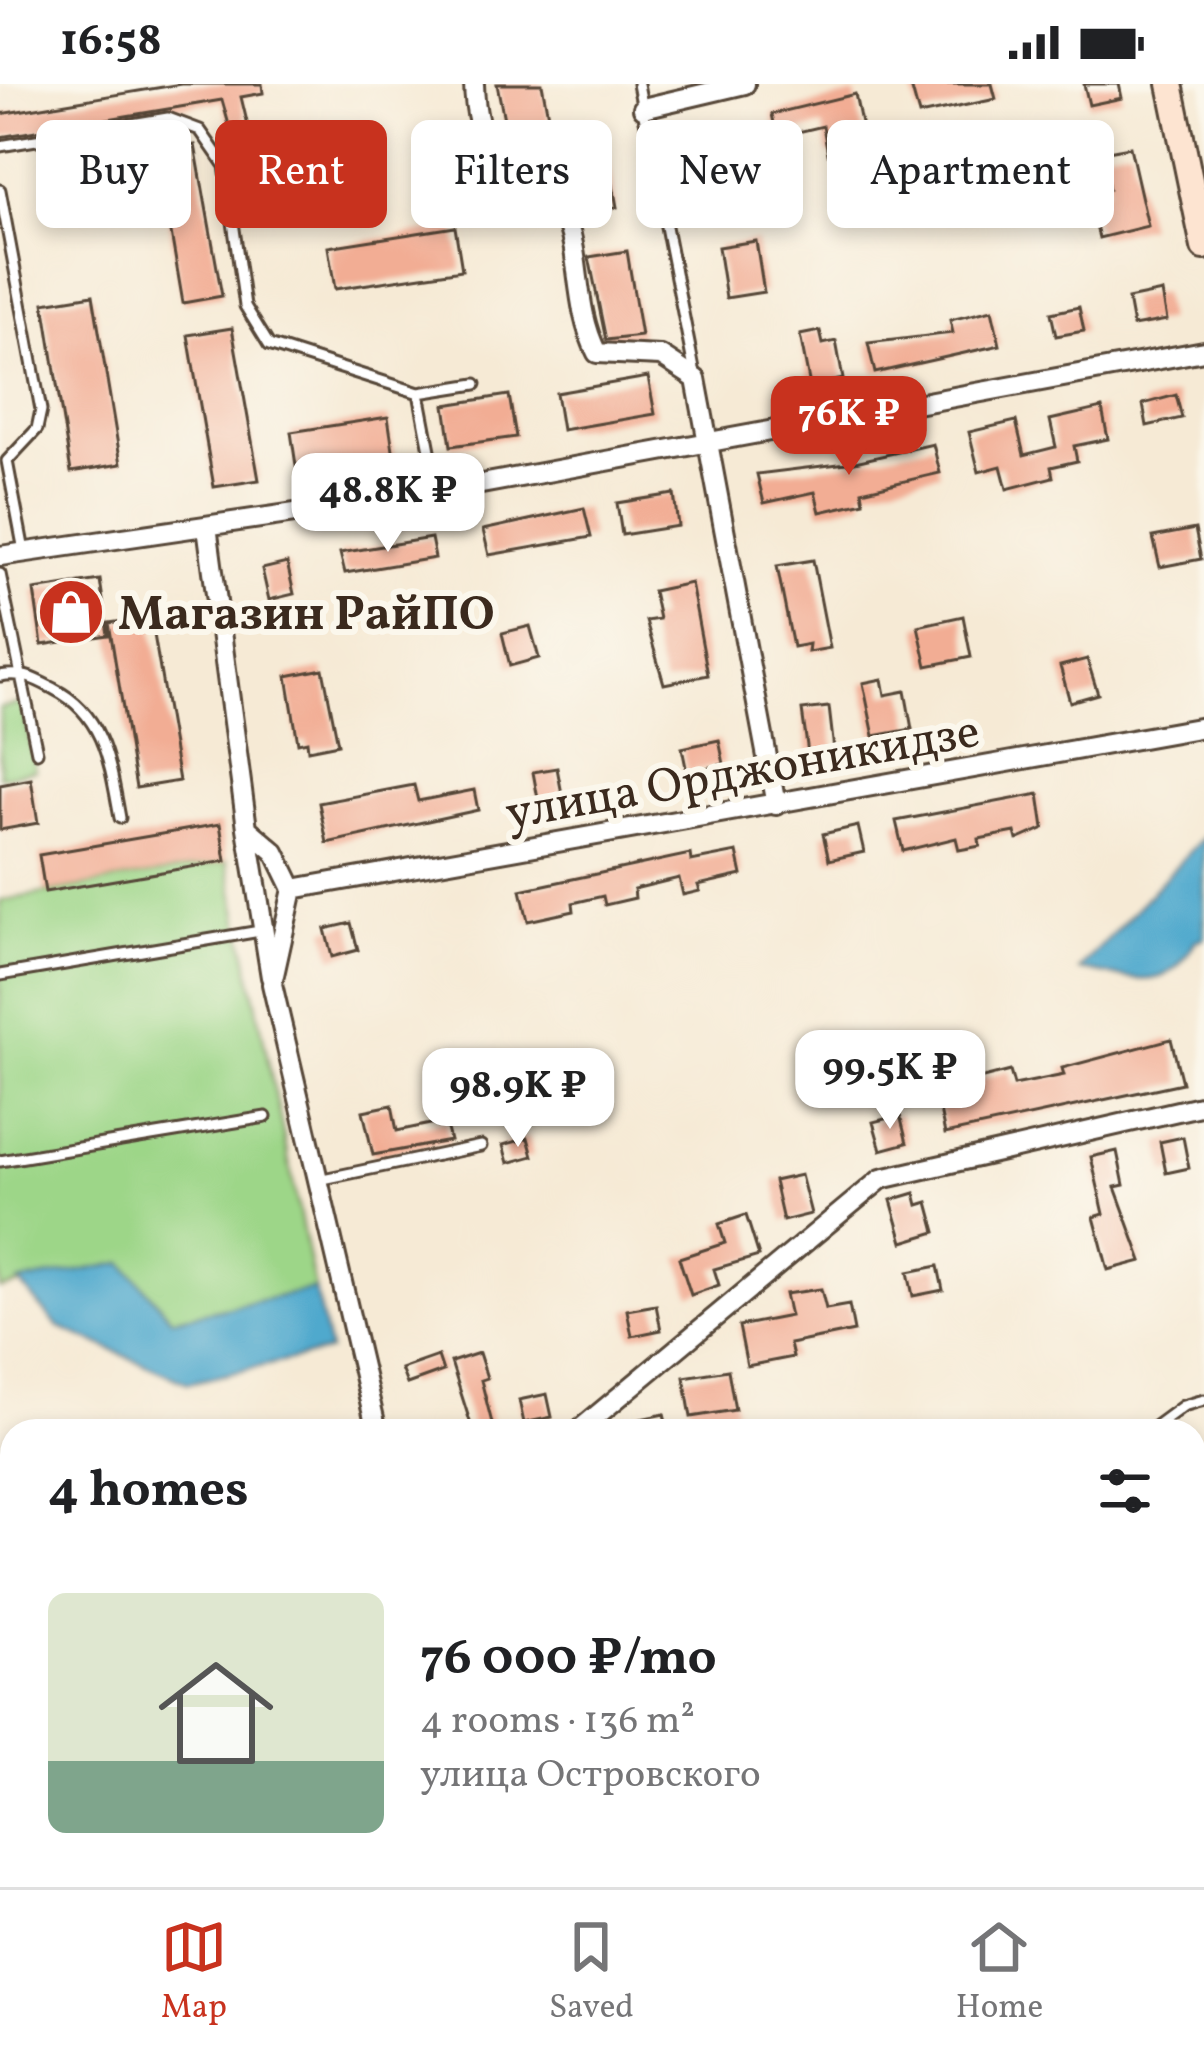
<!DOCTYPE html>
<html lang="en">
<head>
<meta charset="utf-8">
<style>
  body { margin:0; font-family:Vollkorn,serif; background:#f2f2f2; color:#202124; height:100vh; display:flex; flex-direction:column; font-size:45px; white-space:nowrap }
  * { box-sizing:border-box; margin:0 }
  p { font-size:39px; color:#757577 }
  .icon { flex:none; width:66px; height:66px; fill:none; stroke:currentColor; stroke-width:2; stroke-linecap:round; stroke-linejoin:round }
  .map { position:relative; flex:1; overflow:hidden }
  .details { position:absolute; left:0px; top:1335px; width:1206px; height:468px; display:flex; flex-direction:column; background:#fff; border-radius:36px 36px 0 0; box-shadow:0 6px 18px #0003 }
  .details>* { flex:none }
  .banner { position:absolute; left:36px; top:36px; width:1134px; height:108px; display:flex; gap:24px }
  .price { position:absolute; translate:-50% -102px; padding:0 27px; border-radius:24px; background:#fff; color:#222; font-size:39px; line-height:78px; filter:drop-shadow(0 3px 6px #0008) }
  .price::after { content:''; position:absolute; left:50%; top:72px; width:36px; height:27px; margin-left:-18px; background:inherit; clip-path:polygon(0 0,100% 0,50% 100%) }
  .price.current { background:#c8321e; color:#fff }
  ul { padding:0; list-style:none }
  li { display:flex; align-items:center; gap:36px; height:300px; padding:0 48px }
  li span { display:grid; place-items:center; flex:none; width:336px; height:240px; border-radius:18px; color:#555 }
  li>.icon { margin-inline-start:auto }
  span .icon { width:144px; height:144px; fill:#fffc; stroke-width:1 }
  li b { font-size:51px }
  h2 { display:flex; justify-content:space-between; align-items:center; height:144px; padding:0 48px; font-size:51px }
  .pill { padding:0 42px; border-radius:18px; background:#fff; box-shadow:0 6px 18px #0003; font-size:42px; line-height:108px }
  .pill.current { background:#c8321e; color:#fff }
  .status { display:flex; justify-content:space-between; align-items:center; height:84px; padding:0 60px; background:#fff; direction:ltr }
  .status svg { height:33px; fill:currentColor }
  .tab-bar { display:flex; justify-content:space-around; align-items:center; height:168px; border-top:3px solid #e0e0e0; background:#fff; font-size:33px; color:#757577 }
  .tab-bar a { display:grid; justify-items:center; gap:6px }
  .tab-bar .current { color:#c8321e }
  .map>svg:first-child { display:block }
  .green { fill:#9dd688; stroke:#6c8053; stroke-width:3 }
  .water { fill:#4fa9cd; stroke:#456a76; stroke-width:3 }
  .building { fill:#f2ad94 }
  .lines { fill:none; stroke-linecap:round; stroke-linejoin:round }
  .lane-casing { stroke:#574739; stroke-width:15 }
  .street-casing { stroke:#574739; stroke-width:24 }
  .secondary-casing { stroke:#574739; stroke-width:30 }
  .lane { stroke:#fff; stroke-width:9 }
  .street { stroke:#fff; stroke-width:18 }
  .secondary { stroke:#fde4d1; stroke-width:24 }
  .labels { text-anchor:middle; stroke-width:12; stroke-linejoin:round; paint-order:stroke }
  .poi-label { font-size:48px; font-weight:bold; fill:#3b2a1e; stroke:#fbf7ec; text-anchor:start }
  .street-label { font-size:48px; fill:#3b2a1e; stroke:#fbf7ec }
</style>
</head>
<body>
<div class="status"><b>16:58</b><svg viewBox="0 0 49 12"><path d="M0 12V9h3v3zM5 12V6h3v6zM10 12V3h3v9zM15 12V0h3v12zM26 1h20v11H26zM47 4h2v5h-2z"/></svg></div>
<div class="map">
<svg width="1204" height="1803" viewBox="0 0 1204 1803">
  <rect width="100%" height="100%" fill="#fbf7ec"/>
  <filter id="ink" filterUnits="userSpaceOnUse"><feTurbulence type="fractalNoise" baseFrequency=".00833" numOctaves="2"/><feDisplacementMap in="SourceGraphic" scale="24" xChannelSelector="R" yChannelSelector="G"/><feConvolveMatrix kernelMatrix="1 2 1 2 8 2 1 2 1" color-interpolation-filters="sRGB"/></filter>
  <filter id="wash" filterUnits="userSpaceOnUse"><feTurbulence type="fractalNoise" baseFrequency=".004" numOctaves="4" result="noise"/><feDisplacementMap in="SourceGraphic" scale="48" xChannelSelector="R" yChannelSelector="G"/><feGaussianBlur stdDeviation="2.7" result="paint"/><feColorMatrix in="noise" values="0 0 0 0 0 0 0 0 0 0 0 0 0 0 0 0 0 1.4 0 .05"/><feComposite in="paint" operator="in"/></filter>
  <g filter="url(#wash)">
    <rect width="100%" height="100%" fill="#f6ead5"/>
    <path class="green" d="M23,619l12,67 -35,7v-69z
      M227,777l88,428 -143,30 -49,-56 -123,26v-388z"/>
    <path class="water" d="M1204,752v102l-9,3c-28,57 -63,36 -116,29z
      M123,1179l49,56 143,-30 14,62 -141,32 -130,-56 -39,-45z"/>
    <g id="blocks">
      <path class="building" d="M181,0h81l1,9 -22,4 13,54 -16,6 -16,-57 -222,37v-23z
        M497,0h45l11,58 -43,8z
        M920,0h72l4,15 -77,16 -8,-29z
        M1084,0h35l3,14 -33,7z
        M855,10l11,53 -38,7 -5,-28 -46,11 -5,-23z
        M195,61l27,151 -39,7 -26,-152z
        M1130,63l18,79 -49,12 -11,-44 21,-5 -7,-37z
        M607,68l10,55 -39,8 -10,-55z
        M455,143l7,43 -127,19 -7,-42z
        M756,157l8,51 -38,6 -8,-51z
        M627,167l14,85 -35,4 -17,-83z
        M1162,208l5,28 -34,6 -5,-27z
        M93,211l28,169 -50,8 -27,-169z
        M1079,223l5,24 -28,5 -5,-23z
        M992,226l8,35 -125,28 -7,-30 85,-10 -3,-13z
        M232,244l27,152 -45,7 -26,-152z
        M820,247l3,13 13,-3 7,38 -33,7 -10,-51z
        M648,293l7,37 -93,16 -6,-37z
        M509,311l7,42 -65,9 -6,-41z
        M1176,311l6,23 -35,8 -4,-22z
        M1102,324l6,31 -34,7 3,15 -26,6 2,10 -46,12 -6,-23 -22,6 -10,-40 47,-11 8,34 32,-8 -6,-27z
        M388,333l6,40 -97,15 -6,-40z
        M933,360l7,29 -78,18 2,11 -44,10 -5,-20 -51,11 -7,-29 98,-12z
        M674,410l4,32 -56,9 -5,-32z
        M584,424l7,29 -102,18 -6,-25z
        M1195,445l6,30 -41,8 -7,-30z
        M431,454l4,20 -90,15 -5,-20z
        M813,476l17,88 -22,4 1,-8 -16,3 -16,-81z
        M287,479l7,31 -25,6 -7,-31z
        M100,496l8,55 -66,10 -8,-55z
        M691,499l17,92 -44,9 -18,-63 13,-2 -6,-28z
        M963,532l8,41 -44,9 -9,-40z
        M151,533l28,164 -43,7 -27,-165z
        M530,542l9,32 -29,8 -8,-33z
        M1087,575l11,35 -28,8 -10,-36z
        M323,585l15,75 -30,6 -1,-9 -9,2 -11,-67z
        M882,595l3,16 20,-4 7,38 -38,7 -11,-53z
        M829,623l5,43 -26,3 -6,-43z
        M719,656l5,24 -37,8 -5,-24z
        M557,684l5,26 -24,5 -5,-27z
        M31,695l7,44 -38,7v-45z
        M414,701l4,16 56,-11 4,20 -151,33 -8,-40z
        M1039,710l5,34 -27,12 -2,-8 -36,7 1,7 -21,4 -3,-12 -53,13 -7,-30z
        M220,740l6,37 -181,31 -6,-37z
        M858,742l6,26 -35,8 -6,-26z
        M737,768l5,23 -44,10 2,6 -17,4 -4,-17 -45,11 1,9 -30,7 -2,-9 -30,7 1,8 -46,10 -7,-31 169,-36 1,7z
        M351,839l7,27 -26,7 -7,-28z
        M1171,955l11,44 -237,51 -8,-38 40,-8 -2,-8 35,-9 4,14 50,-10 -2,-7z
        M392,1021l5,26 48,-10 5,20 -77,14 -10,-44z
        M900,1031l7,28 -26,7 -8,-28z
        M1183,1053l6,31 -23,5 -6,-31z
        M528,1054l5,18 -25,7 -5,-18z
        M1117,1067l7,34 -9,2 27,74 -34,9 -14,-53 10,-3 -13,-57z
        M801,1091l10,39 -28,7 -9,-40z
        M915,1109l3,12 10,-3 8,30 -33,10 -12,-42z
        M746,1131l13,41 -45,13 5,16 -28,10 -12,-37 46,-15 -6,-19z
        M938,1182l5,24 -30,6 -5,-24z
        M821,1205l5,20 23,-4 5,26 -64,13 3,13 -46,9 -8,-40 51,-10 -5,-22z
        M656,1221l5,25 -29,6 -5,-26z
        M479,1269l8,25 -6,2 13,51h-21l-22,-69z
        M438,1272l5,15 -36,13 -6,-15z
        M728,1286l7,40 -44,7 -7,-40z
        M547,1310l5,23 -28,6 -5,-23z
        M664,1330l4,17h-50l-1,-7z"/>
    </g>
  </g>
  <g filter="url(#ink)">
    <use href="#blocks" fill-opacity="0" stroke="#574739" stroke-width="3"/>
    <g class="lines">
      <defs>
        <path id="lane" d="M638,0l57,290
          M0,62l168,-28 32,12 25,36 20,140 24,39 150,48
          M0,106l41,220 -4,19 -30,32 17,90
          M438,408l-19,-99 57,-9
          M0,490l37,178
          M0,592c23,-4 33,2 54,13 51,26 56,76 66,129
          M0,891l260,-44
          M0,1077l266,-44
          M318,1096l163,-34
          M1149,1347l34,-25 21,-6"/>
        <path id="street" d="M474,0c3,104 63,76 90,132 18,37 9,89 33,137l64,3 35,23 80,426
          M643,24l102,-24
          M207,442l40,302 28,24 18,37 -21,95 105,447
          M0,472l438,-64 766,-141
          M247,744l24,149
          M293,805l911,-162
          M578,1347l303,-252 323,-74
          M0,1514l12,-2
          M1194,1652l10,-1
          M991,1791l3,12
          M457,1803l57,-12"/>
        <path id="secondary" d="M1170,0l34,163"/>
      </defs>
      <use href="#lane" class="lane-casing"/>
      <use href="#street" class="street-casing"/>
      <use href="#secondary" class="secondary-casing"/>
      <use href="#lane" class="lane"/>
      <use href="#street" class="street"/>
      <use href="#secondary" class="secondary"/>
    </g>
  </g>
  <defs>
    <symbol id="shop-disc" viewBox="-11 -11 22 22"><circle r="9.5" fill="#c8321e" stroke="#fbf7ec"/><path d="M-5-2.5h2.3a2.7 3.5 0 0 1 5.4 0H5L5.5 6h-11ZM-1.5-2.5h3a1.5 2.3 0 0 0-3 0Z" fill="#fff"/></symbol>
  </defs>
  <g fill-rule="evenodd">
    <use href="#shop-disc" x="33" y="490" width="76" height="76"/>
  </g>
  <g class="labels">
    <g class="poi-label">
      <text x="118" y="545">Магазин РайПО</text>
    </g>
    <g class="street-label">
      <text transform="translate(742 686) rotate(-10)" y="17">улица Орджоникидзе</text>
    </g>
  </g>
</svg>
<b class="price current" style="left:849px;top:394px">76K ₽</b>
<b class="price" style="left:388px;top:471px">48.8K ₽</b>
<b class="price" style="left:890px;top:1048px">99.5K ₽</b>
<b class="price" style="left:518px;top:1066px">98.9K ₽</b>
<div class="banner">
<a class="pill">Buy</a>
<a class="pill current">Rent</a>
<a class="pill">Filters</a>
<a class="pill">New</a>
<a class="pill">Apartment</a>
</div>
<section class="details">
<h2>4 homes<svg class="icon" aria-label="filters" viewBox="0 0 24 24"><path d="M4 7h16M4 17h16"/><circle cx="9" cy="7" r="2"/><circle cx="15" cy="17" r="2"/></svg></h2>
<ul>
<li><span style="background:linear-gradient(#dfe7d0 70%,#7fa58c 0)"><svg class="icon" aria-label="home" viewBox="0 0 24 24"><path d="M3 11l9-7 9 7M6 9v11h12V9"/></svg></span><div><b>76 000 ₽/mo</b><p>4 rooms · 136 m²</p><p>улица Островского</p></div></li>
</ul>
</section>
</div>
<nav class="tab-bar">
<a class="current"><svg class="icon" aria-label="map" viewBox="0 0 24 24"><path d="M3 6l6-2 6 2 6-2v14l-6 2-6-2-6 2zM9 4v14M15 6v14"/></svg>Map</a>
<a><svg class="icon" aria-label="saved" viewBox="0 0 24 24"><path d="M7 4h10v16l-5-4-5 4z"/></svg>Saved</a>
<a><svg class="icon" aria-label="home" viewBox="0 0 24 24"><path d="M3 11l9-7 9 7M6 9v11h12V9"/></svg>Home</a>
</nav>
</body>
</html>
